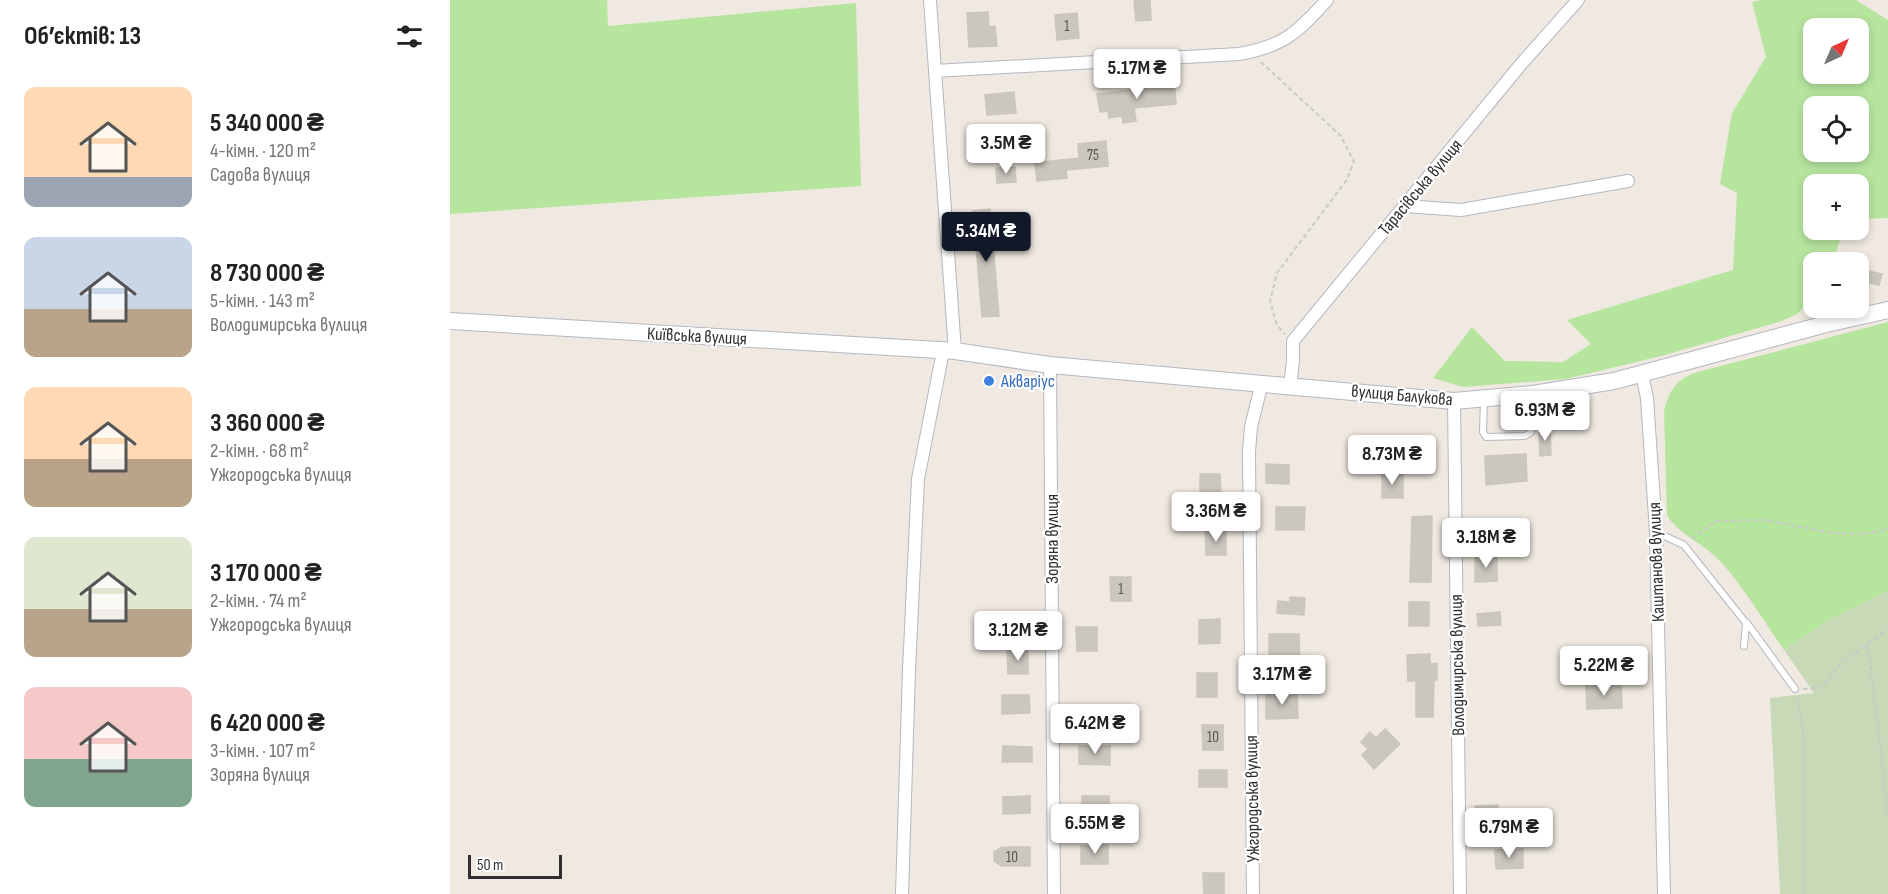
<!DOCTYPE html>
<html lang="uk">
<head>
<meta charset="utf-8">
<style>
  body { margin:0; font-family:"Sofia Sans Condensed",sans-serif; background:#f2f2f2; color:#222; height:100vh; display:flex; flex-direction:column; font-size:22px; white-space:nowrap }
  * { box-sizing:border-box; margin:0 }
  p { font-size:20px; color:#767676 }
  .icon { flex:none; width:33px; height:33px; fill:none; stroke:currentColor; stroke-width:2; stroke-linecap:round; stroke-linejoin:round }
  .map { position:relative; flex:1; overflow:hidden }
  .drawer { display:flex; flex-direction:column; background:#fff; width:450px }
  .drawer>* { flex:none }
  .needle { width:39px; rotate:44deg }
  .controls { position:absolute; left:1353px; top:18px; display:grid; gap:12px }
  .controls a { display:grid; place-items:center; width:66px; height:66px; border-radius:12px; background:#fff; box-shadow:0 3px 9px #0003; font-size:30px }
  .scale { position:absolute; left:18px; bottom:15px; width:94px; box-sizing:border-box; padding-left:6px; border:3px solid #2e2e2e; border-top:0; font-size:16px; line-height:21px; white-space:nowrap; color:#2e2e2e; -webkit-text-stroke:4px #fff; paint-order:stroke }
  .price { position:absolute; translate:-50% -51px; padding:0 14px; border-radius:6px; background:#fff; color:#222; font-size:20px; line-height:39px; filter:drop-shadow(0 2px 3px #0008) }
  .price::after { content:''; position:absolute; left:50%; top:36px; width:18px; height:14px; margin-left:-9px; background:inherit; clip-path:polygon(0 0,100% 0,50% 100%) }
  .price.active { background:#111827; color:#fff }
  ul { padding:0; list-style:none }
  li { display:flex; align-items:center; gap:18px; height:150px; padding:0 24px }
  li span { display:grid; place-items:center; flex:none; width:168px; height:120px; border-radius:12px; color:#555 }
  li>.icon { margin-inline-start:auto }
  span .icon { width:72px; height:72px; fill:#fffc; stroke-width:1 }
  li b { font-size:26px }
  h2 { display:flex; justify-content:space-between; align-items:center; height:72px; padding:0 24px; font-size:26px }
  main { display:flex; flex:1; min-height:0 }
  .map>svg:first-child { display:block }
  .green { fill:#b6e59e; fill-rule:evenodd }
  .cemetery { fill:#c8d9b8 }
  .building { fill:#cbc7bf; stroke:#cbc5ba; stroke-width:1.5 }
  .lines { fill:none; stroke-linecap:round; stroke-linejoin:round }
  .service-casing { stroke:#b4b7c1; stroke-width:8 }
  .minor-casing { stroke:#b4b7c1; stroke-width:14 }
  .secondary-casing { stroke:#b4b7c1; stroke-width:18 }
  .path { stroke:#c9c9c9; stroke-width:2; stroke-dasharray:4.5 3; stroke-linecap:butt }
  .service { stroke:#fff; stroke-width:6 }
  .minor { stroke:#fff; stroke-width:12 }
  .secondary { stroke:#fff; stroke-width:16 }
  .shop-dot { fill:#3f7fe0; stroke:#fff; stroke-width:2 }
  .labels { text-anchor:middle; stroke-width:4.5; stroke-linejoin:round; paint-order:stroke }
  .number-label { font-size:15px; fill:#555452 }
  .street-label { font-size:18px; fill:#2e2e2e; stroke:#fff }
  .shop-label { font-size:18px; fill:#366cbe; stroke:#fff; text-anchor:start }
</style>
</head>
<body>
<main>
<section class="drawer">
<h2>Об’єктів: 13<svg class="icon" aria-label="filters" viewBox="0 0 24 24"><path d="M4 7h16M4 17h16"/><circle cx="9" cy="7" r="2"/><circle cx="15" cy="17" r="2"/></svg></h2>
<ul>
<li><span style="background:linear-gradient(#ffd9b3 75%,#9aa5b1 0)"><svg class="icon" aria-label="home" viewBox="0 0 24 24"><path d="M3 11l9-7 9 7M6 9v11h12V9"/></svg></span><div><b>5 340 000 ₴</b><p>4-кімн. · 120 m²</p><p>Садова вулиця</p></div></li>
<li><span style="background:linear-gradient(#c9d6e8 60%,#b9a48a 0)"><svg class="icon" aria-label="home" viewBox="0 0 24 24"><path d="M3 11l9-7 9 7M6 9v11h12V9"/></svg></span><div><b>8 730 000 ₴</b><p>5-кімн. · 143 m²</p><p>Володимирська вулиця</p></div></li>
<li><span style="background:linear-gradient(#ffd9b3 60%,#b9a48a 0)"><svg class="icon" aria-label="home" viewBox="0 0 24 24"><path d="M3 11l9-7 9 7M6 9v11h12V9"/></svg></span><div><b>3 360 000 ₴</b><p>2-кімн. · 68 m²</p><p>Ужгородська вулиця</p></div></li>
<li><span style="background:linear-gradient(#dfe7d0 60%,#b9a48a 0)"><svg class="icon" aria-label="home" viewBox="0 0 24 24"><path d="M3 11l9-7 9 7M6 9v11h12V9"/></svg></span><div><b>3 170 000 ₴</b><p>2-кімн. · 74 m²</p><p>Ужгородська вулиця</p></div></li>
<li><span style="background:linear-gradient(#f6c9c9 60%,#7fa58c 0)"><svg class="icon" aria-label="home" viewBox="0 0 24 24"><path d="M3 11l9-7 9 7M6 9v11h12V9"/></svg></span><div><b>6 420 000 ₴</b><p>3-кімн. · 107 m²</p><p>Зоряна вулиця</p></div></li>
</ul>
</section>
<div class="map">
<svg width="1438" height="894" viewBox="0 0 1438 894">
  <rect width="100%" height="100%" fill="#efe9e1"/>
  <path class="green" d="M0,0h157l1,26 248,-23 5,183 -411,28z
    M1311,0h95l32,20v198l-29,1 -1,-35h-44v46h29l-10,32h-19l-1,37 -16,15 -15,7 -117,34 -99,24 -103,8 -30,-9 39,-51 33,34 58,1 28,-18 -24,-24 166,-50 4,-77 -17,-9 12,-71 34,-56 -14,-55zM1408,28v46h-44v-46zM1408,106v46h-44v-46z
    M1438,322v269l-55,27 -49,32c-21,-30 -40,-63 -65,-90 -15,-16 -41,-26 -52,-45l-3,-103c4,-20 11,-31 30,-39z"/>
  <path class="cemetery" d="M1438,591v303h-108l-10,-196 44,-5 -30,-43 49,-32z"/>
  <path class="building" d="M700,0l1,20 -15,1 -2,-20z
    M538,12l1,15 6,-1 2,20 -28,1 -2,-34z
    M627,13l2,25 -22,2 -2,-25z
    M724,79l2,25 -42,4 2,13 -13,2 -1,-7 -13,2 -1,-7 -8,1 -3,-18 52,-6 -1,-6z
    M564,92l2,21 -29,2 -2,-20z
    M543,126l2,19 -25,2 -2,-19z
    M656,141l2,25 -42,4 1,8 -30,3 -2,-18 44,-5 -1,-14z
    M565,167l1,15 -19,1 -1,-15z
    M540,209l9,107 -17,1 -9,-106z
    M1418,271l14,3 -3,11 -13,-3z
    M1100,429l1,26 -11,1 -1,-26z
    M1076,454l1,27 -41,4 -1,-29z
    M816,464l23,1v19l-23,-1z
    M750,474h20l1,24 -21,1z
    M932,474h21v24h-21z
    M826,507h29l-1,23h-28z
    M982,516l-1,66h-21l2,-65z
    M755,531h21v24h-20z
    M1025,557h22v24l-22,1z
    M660,577h21v24h-20z
    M840,597l15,1 -1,17 -27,-2 1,-12 12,1z
    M959,602h20v24h-20z
    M1050,612l1,13 -23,1 -1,-12z
    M770,619v24l-21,1v-24z
    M626,627h21v24h-20z
    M819,634h30l1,33h-31z
    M578,649v25h-20l-1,-24z
    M980,654v10l7,-1v17h-3l-1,37h-17v-36h-8l-1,-26z
    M747,673h20v24h-20z
    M1171,684l1,24 -35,1 -1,-24z
    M847,693l1,25 -32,1v-25z
    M552,695h27l1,18 -28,1z
    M752,725h21v25h-20z
    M935,729l15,15 -26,25 -12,-14 6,-6 -7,-7 9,-10 6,6z
    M553,746l29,1v15h-30z
    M629,746h31v19l-31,-1z
    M749,770h28v17h-28z
    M580,796v17l-27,1v-17z
    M632,796h27v18h-27z
    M1048,805v20h-23v-19z
    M658,845v19h-27v-18z
    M552,847h28v19h-28l-8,-5v-9z
    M1073,849v19l-27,1 -1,-19z
    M753,873h21v21h-20z"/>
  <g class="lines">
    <defs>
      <path id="service" d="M1034,399l-1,33 3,5 39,-1 6,-4 2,-38
        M1206,532l28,13 62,78 -2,23
        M1297,623l48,66"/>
      <path id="minor" d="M480,0l25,351
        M485,71l304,-17c45,-8 58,-21 88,-54
        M955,206l56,4 167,-29
        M600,365l4,529
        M1192,374l5,24 9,134 8,362
        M840,386l3,-25v-20l229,-278 56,-63
        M1004,401l6,493
        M452,894l7,-224 9,-191 25,-128
        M803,894l-4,-442 2,-25 11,-45"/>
      <path id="secondary" d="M0,321l505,30 95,14 404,36 79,-7 81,-13 212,-57 62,-14"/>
    </defs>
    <use href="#service" class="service-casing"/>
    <use href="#minor" class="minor-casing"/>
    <use href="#secondary" class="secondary-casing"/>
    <path class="path" d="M811,62l80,74 13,26 -8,19 -69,92 -7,28 7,24 8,9
      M1242,539l23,-18 49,-1 69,13 29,1 26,-5
      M1418,643l20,172
      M1353,689l17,-1 24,-27 44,-32
      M1347,697l6,29 1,168"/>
    <use href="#service" class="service"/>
    <use href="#minor" class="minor"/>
    <use href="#secondary" class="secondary"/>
  </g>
  <circle class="shop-dot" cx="539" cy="381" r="6"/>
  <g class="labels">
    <g class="number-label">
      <text x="617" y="31">1</text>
      <text x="643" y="160">75</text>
      <text x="671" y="594">1</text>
      <text x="763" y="742">10</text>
      <text x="562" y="862">10</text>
    </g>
    <g class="street-label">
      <text transform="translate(970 187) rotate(-50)" y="6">Тарасівська вулиця</text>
      <text transform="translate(247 336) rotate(3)" y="6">Київська вулиця</text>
      <text transform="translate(952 395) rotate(5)" y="6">вулиця Балукова</text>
      <text transform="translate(602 539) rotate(-90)" y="6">Зоряна вулиця</text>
      <text transform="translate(1206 562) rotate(-92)" y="6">Каштанова вулиця</text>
      <text transform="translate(1007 665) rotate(-91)" y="6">Володимирська вулиця</text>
      <text transform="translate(802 799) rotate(-91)" y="6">Ужгородська вулиця</text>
    </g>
    <g class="shop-label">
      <text x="551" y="387">Акваріус</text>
    </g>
  </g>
</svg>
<div class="controls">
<a><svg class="needle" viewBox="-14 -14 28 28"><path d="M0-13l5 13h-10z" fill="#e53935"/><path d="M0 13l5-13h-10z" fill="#767676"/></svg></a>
<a><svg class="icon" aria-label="locate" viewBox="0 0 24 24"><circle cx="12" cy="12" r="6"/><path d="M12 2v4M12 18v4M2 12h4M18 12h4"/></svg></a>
<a>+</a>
<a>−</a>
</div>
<div class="scale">50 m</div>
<b class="price" style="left:687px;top:100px">5.17M ₴</b>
<b class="price" style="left:556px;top:175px">3.5M ₴</b>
<b class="price active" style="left:536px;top:263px">5.34M ₴</b>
<b class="price" style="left:1095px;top:442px">6.93M ₴</b>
<b class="price" style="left:942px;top:486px">8.73M ₴</b>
<b class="price" style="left:766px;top:543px">3.36M ₴</b>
<b class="price" style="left:1036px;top:569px">3.18M ₴</b>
<b class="price" style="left:568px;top:662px">3.12M ₴</b>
<b class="price" style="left:1154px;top:697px">5.22M ₴</b>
<b class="price" style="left:832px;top:706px">3.17M ₴</b>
<b class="price" style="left:645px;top:755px">6.42M ₴</b>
<b class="price" style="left:645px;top:855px">6.55M ₴</b>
<b class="price" style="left:1059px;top:859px">6.79M ₴</b>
</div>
</main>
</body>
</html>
